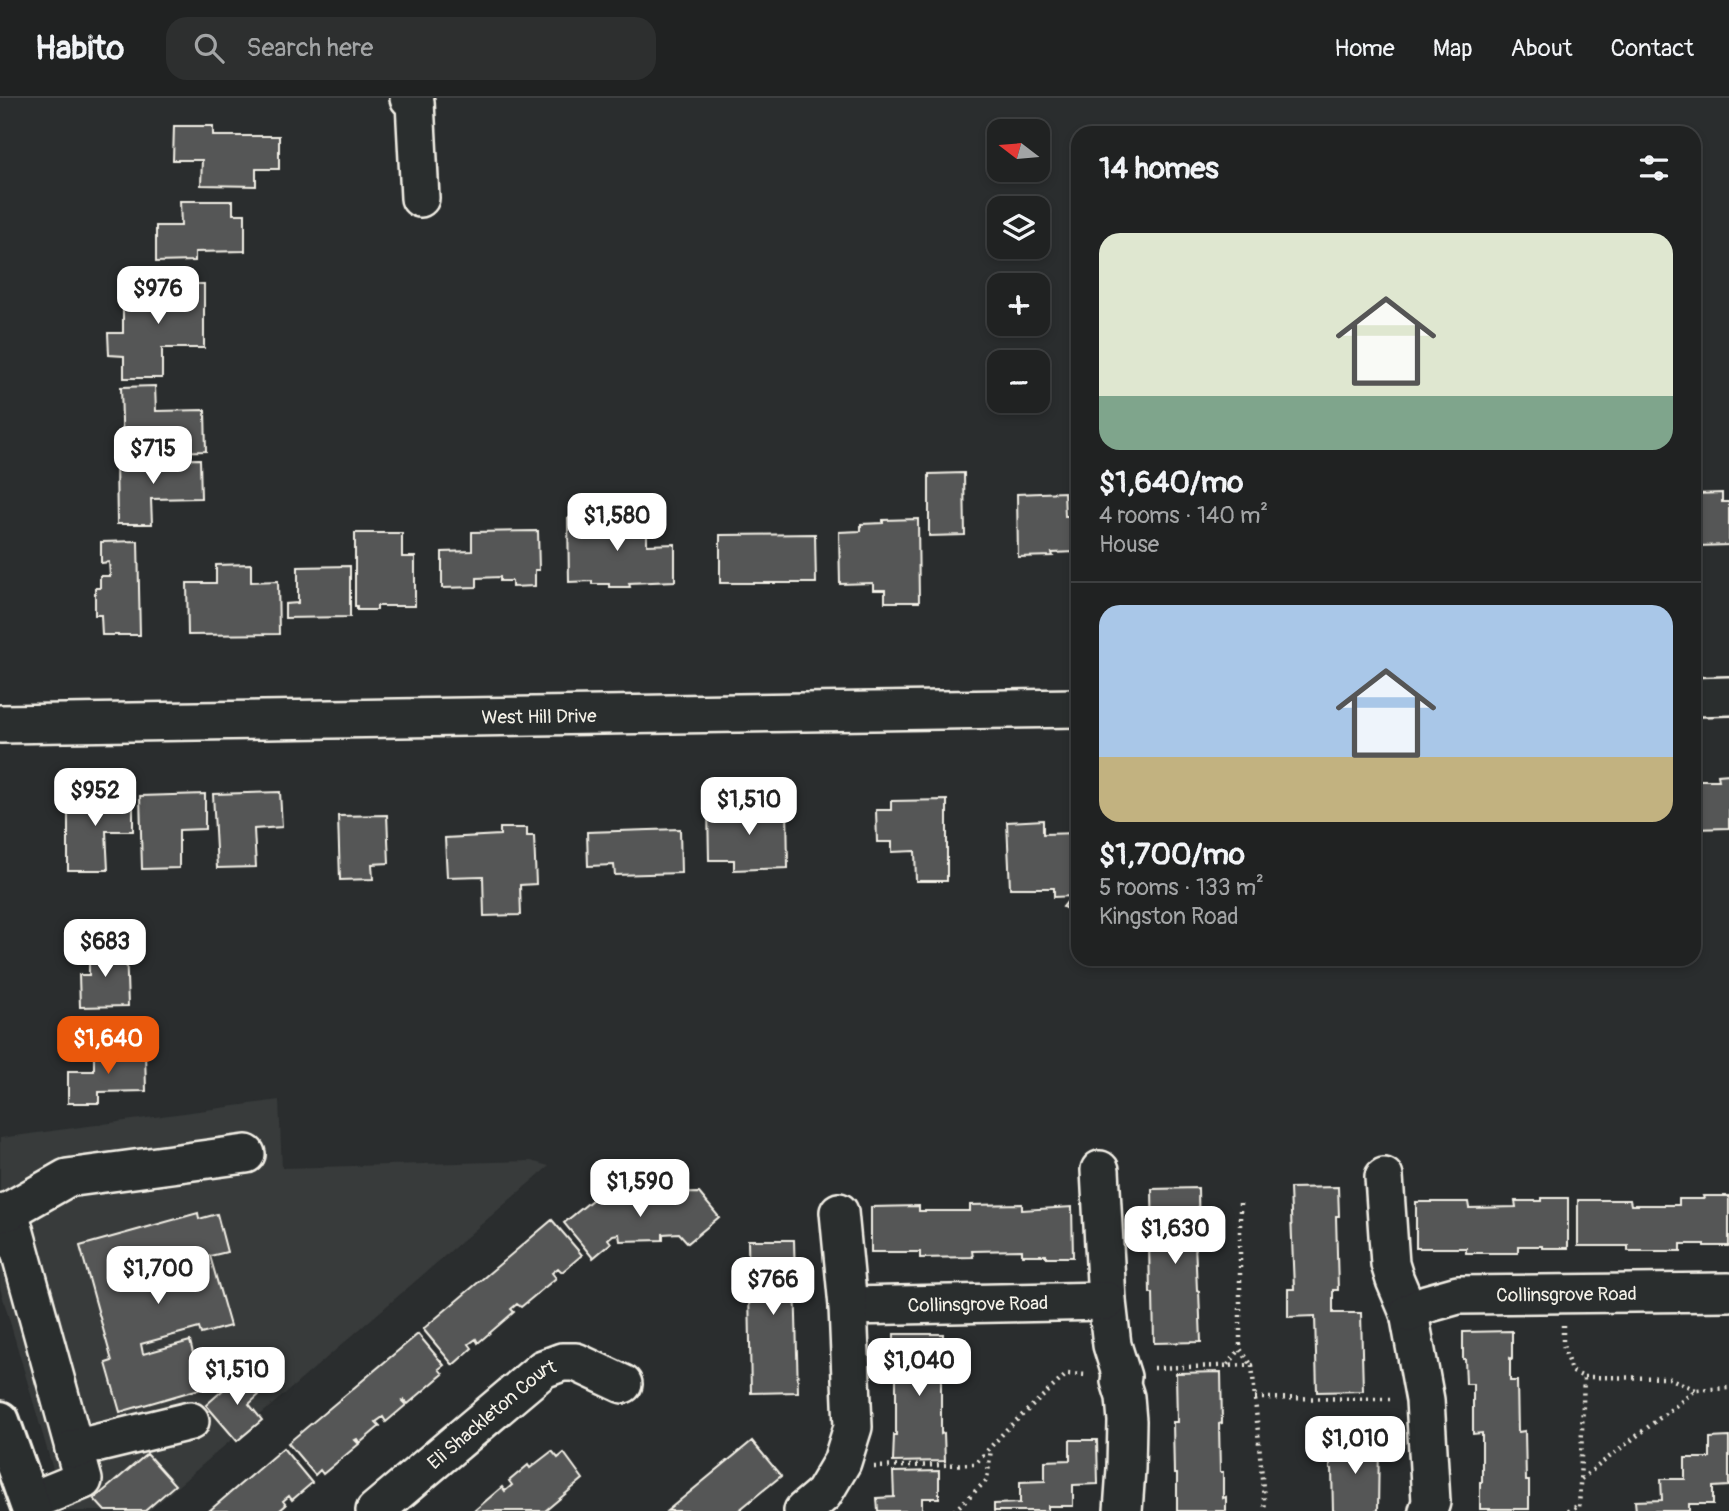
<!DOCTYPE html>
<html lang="en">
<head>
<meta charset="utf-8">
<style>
  body { margin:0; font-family:Pangolin,sans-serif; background:#2d2f2f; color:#f1f3f6; height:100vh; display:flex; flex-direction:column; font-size:26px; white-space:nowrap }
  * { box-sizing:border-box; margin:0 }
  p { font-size:23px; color:#a2a4a5 }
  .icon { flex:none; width:38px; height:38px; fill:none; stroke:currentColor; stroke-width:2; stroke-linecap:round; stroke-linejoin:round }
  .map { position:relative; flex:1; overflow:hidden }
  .sheet { position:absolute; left:1071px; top:28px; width:630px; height:840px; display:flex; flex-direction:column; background:#202222; border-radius:21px; box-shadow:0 4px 10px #0003,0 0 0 2px #3d3f40 }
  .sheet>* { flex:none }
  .needle { width:46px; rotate:286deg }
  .fabs { position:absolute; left:987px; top:21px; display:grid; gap:14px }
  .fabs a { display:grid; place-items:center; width:63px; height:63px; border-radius:14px; background:#202222; box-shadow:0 4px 10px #0003,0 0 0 2px #3d3f40; font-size:35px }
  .price { position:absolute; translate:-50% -60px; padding:0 16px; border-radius:14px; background:#fff; color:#222; font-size:23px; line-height:46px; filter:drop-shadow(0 2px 4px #0008) }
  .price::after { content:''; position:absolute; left:50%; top:42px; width:21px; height:16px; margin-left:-10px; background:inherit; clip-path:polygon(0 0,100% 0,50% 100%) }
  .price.on { background:#ea580c; color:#fff }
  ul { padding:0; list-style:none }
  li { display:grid; align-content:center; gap:14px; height:371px; padding:0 28px }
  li+li { border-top:2px solid #3d3f40 }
  li span { display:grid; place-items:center; height:217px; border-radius:21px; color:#555 }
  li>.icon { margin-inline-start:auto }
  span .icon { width:126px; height:126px; fill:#fffc; stroke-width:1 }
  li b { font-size:30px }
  h2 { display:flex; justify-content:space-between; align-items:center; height:84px; padding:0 28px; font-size:30px }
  header { display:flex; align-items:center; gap:42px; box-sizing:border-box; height:98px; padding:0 35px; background:#202222; border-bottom:2px solid #3d3f40 }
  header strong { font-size:33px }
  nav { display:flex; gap:38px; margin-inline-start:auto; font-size:24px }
  .search { width:490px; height:63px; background:#2d2f2f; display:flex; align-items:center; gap:18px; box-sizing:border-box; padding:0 24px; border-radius:21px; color:#a2a4a5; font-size:26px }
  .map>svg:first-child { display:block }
  .built { fill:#373a3a }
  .building { fill:#555756; stroke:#f4f1e8; stroke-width:2 }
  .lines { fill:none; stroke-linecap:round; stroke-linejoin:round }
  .minor-casing { stroke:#f4f1e8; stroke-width:42 }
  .major-casing { stroke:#f4f1e8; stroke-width:44 }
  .path { stroke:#f4f1e8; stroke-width:4.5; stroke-dasharray:2 5; stroke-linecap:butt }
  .minor { stroke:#2a2d2e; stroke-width:37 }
  .major { stroke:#2a2d2e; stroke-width:38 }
  .labels { text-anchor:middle; stroke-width:5; stroke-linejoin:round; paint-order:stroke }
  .street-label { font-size:19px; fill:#f4f1e8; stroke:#2a2d2e }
</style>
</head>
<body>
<header>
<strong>Habito</strong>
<div class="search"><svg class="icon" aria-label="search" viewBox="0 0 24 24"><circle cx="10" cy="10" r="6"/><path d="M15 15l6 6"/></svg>Search here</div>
<nav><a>Home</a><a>Map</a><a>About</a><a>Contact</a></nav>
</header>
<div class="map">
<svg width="1729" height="1413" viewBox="0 0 1729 1413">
  <rect width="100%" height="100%" fill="#2a2d2e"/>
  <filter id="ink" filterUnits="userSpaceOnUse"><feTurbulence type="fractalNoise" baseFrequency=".0143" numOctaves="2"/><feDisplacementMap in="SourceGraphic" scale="14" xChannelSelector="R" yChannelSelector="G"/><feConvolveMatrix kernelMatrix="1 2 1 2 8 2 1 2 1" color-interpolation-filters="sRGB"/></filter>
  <g filter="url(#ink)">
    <path class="built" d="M279,1002l3,68 249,-7 18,5 -400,345h-84l-65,-223v-150z"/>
    <path class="building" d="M174,28h39v10h66v33h-23v17l-55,-1 1,-25h-29z
      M180,103h53v13h12v37l-50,1v9l-39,1v-36h25z
      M125,186h79v64h-42v30h-38v-22l-15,-1 -1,-22h15v-32h2z
      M155,288l1,25 49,-1 1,41 -83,2 -2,-66z
      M200,361l1,39 -50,1 1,25h-35l-1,-64z
      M964,375l1,62 -36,1v-62z
      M1064,394l1,24h11l2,43h-1l-1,-7 -24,1 1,3 -35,1 -1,-63z
      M1722,395v9h7v43l-32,1 -2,-52z
      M647,419v28l28,-1v37l-46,2 1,4h-21v-3h-17v-3l-23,1 -1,-64z
      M918,421l1,83h-34v-12h-12v-7l-33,1 -1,-52 22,-1v-7l22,-1v-3z
      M538,433l1,39h-4v16l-23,1v-6h-12v-4l-23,1v9l-35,1v-36l30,-1v-19z
      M355,435h47v24h13v49h-38v4h-20v-4h-2z
      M815,436l1,49h-96v-48z
      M138,443l2,94h-38l-1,-20h-6v-27h5v-12h10l-1,-14 -8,1v-21z
      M251,466v18l27,-1 1,53 -91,1 -1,-52h29v-18z
      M350,468v51l-65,1v-14l13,-1v-36z
      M1729,676v54l-35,1v-49h25l-1,-5z
      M280,694l2,35 -28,2 2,38 -39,1 -4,-74z
      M205,696v35l-26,1v38l-37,1 -2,-73z
      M133,697v36h-27l2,39h-40v-74z
      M947,702v81h-31l-1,-30 -23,1v-10h-15l-1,-32h15v-9z
      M787,708l1,62 -54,2v-10h-25l-1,-52z
      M387,717l2,48 -17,1 1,15 -33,1 -2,-64z
      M1043,722v14l35,-1v79l-2,2 -13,-7 9,-11 -18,1v-9h-44l-3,-66z
      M500,730h27v8h7l2,48 -16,1 1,30 -37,1 -1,-40 -36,1 -2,-39 55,-3z
      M680,731l1,44 -66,2 -1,-10 -26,1 -1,-34z
      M126,849l2,59 -48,1 -1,-32h10v-27z
      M145,953l1,40 -47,1v11h-31v-32h26v-19z
      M1338,1089l1,29h-3l2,74h-5v23h28l2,78 -46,1 -2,-76 -27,1v-28h6l-4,-101z
      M1198,1090l1,54h-4l2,48 2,1 2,51 -47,1 -1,-50h-3l-1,-50h4l-1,-54z
      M699,1095l20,24 -31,26 -9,-10 -16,1v6l-43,1 -1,-7 -6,1 -5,4 3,4 -18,15 -29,-35 34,-28z
      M1703,1098h26v50h-25v-2h-23v7h-53v-5h-50v-46h52l1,5h48v-6h25z
      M1542,1100h26v50h-26v-2h-24v7h-52v-5h-50v-46h52l1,6 47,-1 -1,-6h27z
      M1022,1106v6l50,-3 1,50h-27v-2h-24v-5l-50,1 1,6 -53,1v-6h-49v-45l48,-1v5h51v-6z
      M198,1115l1,6 18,-5 10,38 -17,4 20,70 -29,8 -2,-6 -58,16 2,10 47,-13 4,16 18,-5 8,31 -100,29 -14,-49 6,-2 -32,-115z
      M552,1122l30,35 -20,17 -4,-4 -6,5 4,5 -35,29 -4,-3 -6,5 3,3 -36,31 -2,-4 -7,5 3,4 -19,17 -30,-36z
      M748,1142h46l4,152 -47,1z
      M1512,1233v28l-2,-1v23h7l1,51 7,-1 1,50h3v28h-49v-27h2v-49l-9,1v-50h-7l-1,-25h-2v-27z
      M418,1236l26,31 -5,4 4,5 -35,30 -4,-4 -2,1 4,4 -20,17 -3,-5 -7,5 4,4 -20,17 -3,-4 -2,1 4,4 -36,30 -3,-4 -5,5 -27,-32z
      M894,1236h49v27h-2v73l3,-1 1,28 -52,1 1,-27h2v-73h-2z
      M1221,1274l1,51 -3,1 1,48h3v26l3,-1v14h-49v-37h-3l-1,-52h4l-1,-49z
      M245,1276l16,19 -12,11 13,16 -25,21 -31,-36 27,-24 2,2z
      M1729,1339v49l-16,1v17h-24v7h-53l-1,-10 27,-1 -1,-21h24v-21h25v-20z
      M1070,1342h27l1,44 -25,1v21h-25v5h-54v-7l26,-1v-21l25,-1v-20l25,-1z
      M752,1343l29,35 -43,35h-71z
      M1379,1343l-1,70h-45l-1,-42h-2v-27z
      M283,1350l29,35 -20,17 -3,-4 -6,5 3,4 -7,6h-70z
      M552,1353l6,7 6,-5 19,26 -38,32h-71l28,-24 3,4 7,-6 -3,-4 19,-16 2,3z
      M147,1356l28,31 -30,26h-40l-11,-12z
      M939,1373v27h-17v13h-44l-1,-13 17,-1 -1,-25z"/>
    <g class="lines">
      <defs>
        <g id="minor">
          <path d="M409,0l6,4 5,96"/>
          <path d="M1694,599l35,-1"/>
          <path id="s1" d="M0,626l1078,-16"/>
          <path d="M1100,1072l7,131 5,44 10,32 -2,4 5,16 2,24 -1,48 -3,42"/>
          <path d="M1384,1079l6,87 5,16 14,33 16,87 6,102 -3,9"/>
          <path d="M9,1113l74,269 -54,22"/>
          <path d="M0,1115l9,-2 58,-33 179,-24"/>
          <path id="s2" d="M848,1208l259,-5"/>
          <path id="s3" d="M1409,1215l17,-9 32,-9 271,-3"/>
          <path d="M74,1351l116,-28"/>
          <path id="s4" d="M375,1413l168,-142 19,-7h14l47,22"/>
          <path d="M803,1413l20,-17 19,-32 11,-35 -5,-121 -9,-94"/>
        </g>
        <path id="major" d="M0,1323l32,90"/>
      </defs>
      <use href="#minor" class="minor-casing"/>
      <use href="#major" class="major-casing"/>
      <path class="path" d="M1240,1105v146l11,15
        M1563,1227v20l8,26 13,6 -5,134
        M1228,1267l12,-16
        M1154,1270l98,-3 13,146
        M1584,1279l85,1 27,12
        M1255,1300l136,1
        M874,1369l101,-3 32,-35 60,-55 21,1
        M1581,1381l115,-89 33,-2
        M954,1413l33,-31 4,-31
        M1568,1413l11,-6"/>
      <use href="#minor" class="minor"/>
      <use href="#major" class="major"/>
    </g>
  </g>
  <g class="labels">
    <g class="street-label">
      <text dy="7" stroke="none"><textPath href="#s1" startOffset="539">West Hill Drive</textPath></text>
      <text dy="7" stroke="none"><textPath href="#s3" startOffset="161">Collinsgrove Road</textPath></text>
      <text dy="7" stroke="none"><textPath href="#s2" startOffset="130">Collinsgrove Road</textPath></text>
      <text dy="7" stroke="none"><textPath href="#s4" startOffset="152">Eli Shackleton Court</textPath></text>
    </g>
  </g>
</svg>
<div class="fabs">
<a><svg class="needle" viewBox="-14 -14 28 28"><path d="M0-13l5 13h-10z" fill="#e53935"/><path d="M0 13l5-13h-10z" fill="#a2a4a5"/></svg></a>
<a><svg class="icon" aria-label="layers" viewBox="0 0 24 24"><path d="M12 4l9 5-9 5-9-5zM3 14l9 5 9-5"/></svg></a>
<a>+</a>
<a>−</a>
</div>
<b class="price" style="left:158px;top:228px">$976</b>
<b class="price" style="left:153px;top:388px">$715</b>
<b class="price" style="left:617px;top:455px">$1,580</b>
<b class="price" style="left:95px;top:730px">$952</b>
<b class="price" style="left:749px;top:739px">$1,510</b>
<b class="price" style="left:105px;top:881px">$683</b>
<b class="price on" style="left:108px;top:978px">$1,640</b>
<b class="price" style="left:640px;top:1121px">$1,590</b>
<b class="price" style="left:1175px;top:1168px">$1,630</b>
<b class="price" style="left:158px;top:1208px">$1,700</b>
<b class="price" style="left:773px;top:1219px">$766</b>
<b class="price" style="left:919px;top:1300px">$1,040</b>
<b class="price" style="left:237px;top:1309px">$1,510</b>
<b class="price" style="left:1355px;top:1378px">$1,010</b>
<section class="sheet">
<h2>14 homes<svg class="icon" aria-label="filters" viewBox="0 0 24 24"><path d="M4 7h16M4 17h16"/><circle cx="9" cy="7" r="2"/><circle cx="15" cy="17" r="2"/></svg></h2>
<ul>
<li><span style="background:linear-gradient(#dfe7d0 75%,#7fa58c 0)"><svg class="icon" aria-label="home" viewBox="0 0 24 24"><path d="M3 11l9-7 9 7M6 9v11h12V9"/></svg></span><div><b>$1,640/mo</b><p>4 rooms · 140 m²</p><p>House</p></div></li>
<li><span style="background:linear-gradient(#a9c7e8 70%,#c2b280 0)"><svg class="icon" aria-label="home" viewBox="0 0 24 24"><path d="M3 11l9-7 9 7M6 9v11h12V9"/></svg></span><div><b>$1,700/mo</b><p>5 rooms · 133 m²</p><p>Kingston Road</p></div></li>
</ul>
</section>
</div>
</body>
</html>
